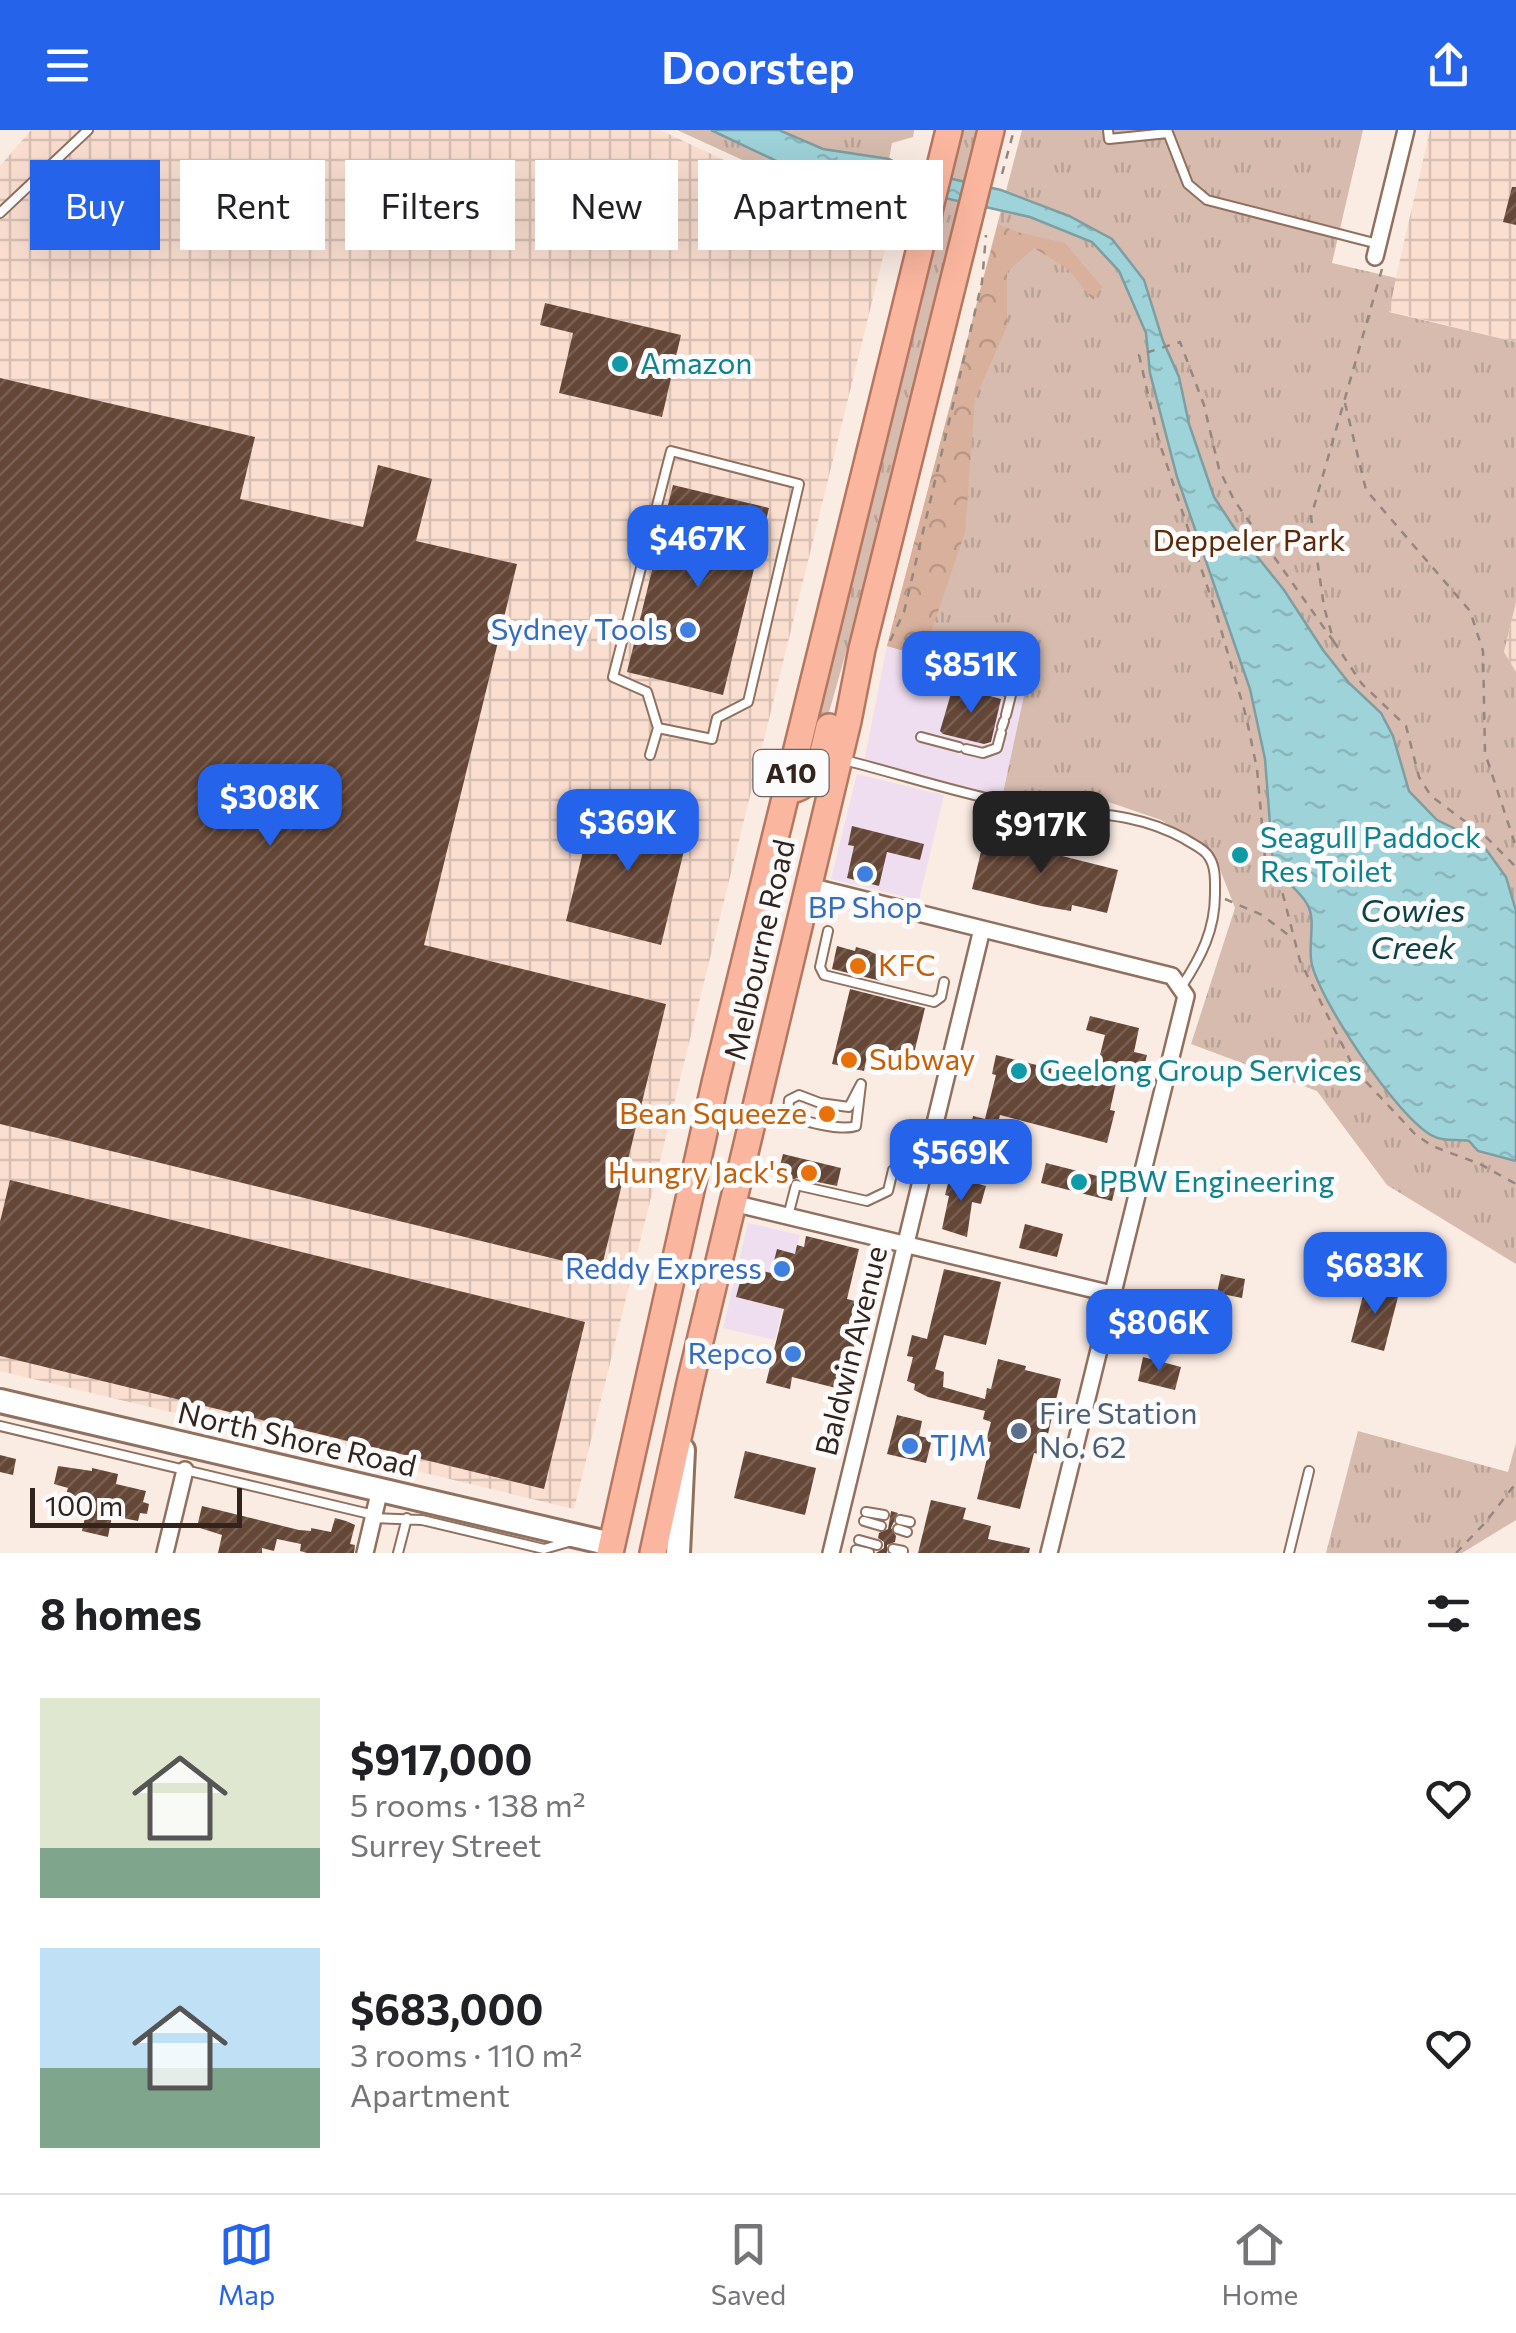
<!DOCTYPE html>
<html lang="en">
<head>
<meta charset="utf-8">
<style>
  body { margin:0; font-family:Commissioner,sans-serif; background:#f6f6f6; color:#202124; height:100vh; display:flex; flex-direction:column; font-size:38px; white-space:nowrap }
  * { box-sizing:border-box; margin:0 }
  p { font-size:32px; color:#757577 }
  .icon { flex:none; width:55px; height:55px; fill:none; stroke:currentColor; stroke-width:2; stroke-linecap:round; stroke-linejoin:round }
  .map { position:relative; height:1423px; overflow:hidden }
  .sheet { display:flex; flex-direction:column; background:#fff; flex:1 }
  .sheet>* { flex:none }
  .banner { position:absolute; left:30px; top:30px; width:1000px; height:90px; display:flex; gap:20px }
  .scale { position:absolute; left:30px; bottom:25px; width:212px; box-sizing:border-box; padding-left:10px; border:5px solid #32241d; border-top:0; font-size:28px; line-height:35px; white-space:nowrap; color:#32241d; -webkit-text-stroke:8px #fcfcfc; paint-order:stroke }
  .price { position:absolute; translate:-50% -85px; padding:0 22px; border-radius:20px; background:#2563eb; color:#fff; font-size:32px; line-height:65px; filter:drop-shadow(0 2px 5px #0008) }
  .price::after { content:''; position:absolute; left:50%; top:60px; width:30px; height:22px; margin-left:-15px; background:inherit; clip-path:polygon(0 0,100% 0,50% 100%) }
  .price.active { background:#222; color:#fff }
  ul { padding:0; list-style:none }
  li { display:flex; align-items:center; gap:30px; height:250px; padding:0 40px }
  li span { display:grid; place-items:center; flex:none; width:280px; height:200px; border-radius:0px; color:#555 }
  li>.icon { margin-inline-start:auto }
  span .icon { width:120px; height:120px; fill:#fffc; stroke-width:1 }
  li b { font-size:42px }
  h2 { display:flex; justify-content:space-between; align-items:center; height:120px; padding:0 40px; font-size:42px }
  .chip { padding:0 35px; border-radius:0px; background:#fff; box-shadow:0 10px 40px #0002; font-size:35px; line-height:90px }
  .chip.active { background:#2563eb; color:#fff }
  header { display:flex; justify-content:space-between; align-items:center; height:130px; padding:0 40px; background:#2563eb; color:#fff; font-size:45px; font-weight:600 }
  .tabs { display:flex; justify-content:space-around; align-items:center; height:140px; border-top:2px solid #e0e0e0; background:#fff; font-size:28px; color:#757577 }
  .tabs a { display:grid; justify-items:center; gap:5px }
  .tabs .active { color:#2563eb }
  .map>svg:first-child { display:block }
  .commercial { fill:#efdef0 }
  .industrial { fill:url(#industrial-grid) }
  .grass { fill:url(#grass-tufts) }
  .forest { fill:url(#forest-crowns) }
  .water { fill:url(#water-ripples); stroke:#7e9ea1; stroke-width:2.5 }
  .building { fill:url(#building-hatch) }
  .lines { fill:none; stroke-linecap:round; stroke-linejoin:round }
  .service-casing { stroke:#90705e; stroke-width:12 }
  .minor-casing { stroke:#90705e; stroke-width:20 }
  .secondary-casing { stroke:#90705e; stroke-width:28 }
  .trunk-casing { stroke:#b37762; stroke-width:30 }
  .path { stroke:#95877f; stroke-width:2.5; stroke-dasharray:8 8; stroke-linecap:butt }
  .service { stroke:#fff; stroke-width:8 }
  .minor { stroke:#fff; stroke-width:15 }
  .secondary { stroke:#fff; stroke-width:22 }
  .trunk { stroke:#fab69f; stroke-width:25 }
  .culture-dot { fill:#0f9aa8; stroke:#fcfcfc; stroke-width:4 }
  .shop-dot { fill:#3f7fe0; stroke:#fcfcfc; stroke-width:4 }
  .food-dot { fill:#e8710a; stroke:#fcfcfc; stroke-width:4 }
  .service-dot { fill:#5c6f8a; stroke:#fcfcfc; stroke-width:4 }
  .labels { text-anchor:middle; stroke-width:10; stroke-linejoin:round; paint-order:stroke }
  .shield { fill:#fcfcfc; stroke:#6f6560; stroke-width:2.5 }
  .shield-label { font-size:28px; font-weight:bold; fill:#32241d }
  .culture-label { font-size:30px; fill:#0d838f; stroke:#fcfcfc; text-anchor:start }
  .park-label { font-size:30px; fill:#5b2908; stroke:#fcfcfc }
  .shop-label { font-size:30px; fill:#366cbe; stroke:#fcfcfc; text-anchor:end }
  .street-label { font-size:30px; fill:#32241d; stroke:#fcfcfc }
  .food-label { font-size:30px; fill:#c56008; stroke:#fcfcfc; text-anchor:start }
  .service-label { font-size:30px; fill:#4e5e75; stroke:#fcfcfc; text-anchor:start }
  .water-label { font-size:32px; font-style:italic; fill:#0f4046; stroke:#fcfcfc }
</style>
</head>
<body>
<header><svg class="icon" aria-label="menu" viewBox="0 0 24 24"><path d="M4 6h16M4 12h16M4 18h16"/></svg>Doorstep<svg class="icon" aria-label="share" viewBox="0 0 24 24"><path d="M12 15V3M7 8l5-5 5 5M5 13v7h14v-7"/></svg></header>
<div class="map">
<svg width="1516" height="1423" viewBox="0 0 1516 1423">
  <defs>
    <pattern id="industrial-grid" width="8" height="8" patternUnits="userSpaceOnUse" patternTransform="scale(2.5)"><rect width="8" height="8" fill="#fadfd1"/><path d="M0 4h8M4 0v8" fill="none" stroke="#d7bfb3"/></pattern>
    <pattern id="grass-tufts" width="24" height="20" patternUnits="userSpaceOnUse" patternTransform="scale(2.5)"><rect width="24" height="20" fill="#d6bbae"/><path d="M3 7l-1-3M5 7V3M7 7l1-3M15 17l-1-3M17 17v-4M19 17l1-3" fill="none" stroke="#b8a195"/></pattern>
    <pattern id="forest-crowns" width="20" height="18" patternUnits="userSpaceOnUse" patternTransform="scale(2.5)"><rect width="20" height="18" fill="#d8b09b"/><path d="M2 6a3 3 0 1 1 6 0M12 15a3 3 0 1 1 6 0" fill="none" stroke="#ba9785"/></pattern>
    <pattern id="water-ripples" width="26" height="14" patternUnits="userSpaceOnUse" patternTransform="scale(2.5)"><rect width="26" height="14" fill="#9ed3da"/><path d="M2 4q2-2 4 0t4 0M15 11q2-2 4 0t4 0" fill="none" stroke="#89b5bb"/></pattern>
    <pattern id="building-hatch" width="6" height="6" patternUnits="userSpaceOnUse" patternTransform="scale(2.5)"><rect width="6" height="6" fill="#654737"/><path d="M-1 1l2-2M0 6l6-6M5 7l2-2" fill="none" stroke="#785f51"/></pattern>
  </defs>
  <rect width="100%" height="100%" fill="#faebe3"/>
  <path class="commercial" d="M887,516l139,40 -24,112 -138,-36z
    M857,644l87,21 -25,105 -88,-21z
    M748,1093l52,12 -25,105 -52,-12z"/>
  <path class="industrial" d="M31,0h629l228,107 -314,1272 -574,-138v-1205z
    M1430,0h86v212l-128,-31z
    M1516,472v70l-12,-20z"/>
  <path class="grass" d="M677,0h34l101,48 32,9 42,-2 -16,26 -77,-28z
    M779,0h135l-1,7 -21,6 -3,16 -66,-10z
    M959,0h17l-108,445 -52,183 -15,18z
    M1022,0h341l-31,133 64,15 -7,34 127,30v260l-12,50 12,20v592l-129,-79 -70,-94 -126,-47 44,-136 -21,-54 -53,-34 -64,-22h-95l24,-112 -139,-40z
    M1358,1301l150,41 8,-29v77l-54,33h-136z"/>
  <path class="forest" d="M998,94l19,8 48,11 37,44 -9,13 -25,-31 -34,-21 -27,24v54l-32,73 -10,133 -42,124 -36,-10z"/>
  <path class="water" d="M711,0h68l44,19 66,10 19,10 93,21 68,26 43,23 32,41 19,61 16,36 10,47 25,73 21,32 49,61 39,60 26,33 32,30 12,23 16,55 28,29 39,19 9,9 21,29 10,34v250l-38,-10 -9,-10c-13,-2 -26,1 -38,-6 -35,-20 -109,-131 -119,-170 -5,-19 5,-45 -5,-61 -9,-16 -26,-24 -34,-41l-8,-104 -15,-70 -73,-212 -27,-104 -4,-40 -27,-62 -27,-29 -62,-25 -144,-32 -42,2 -32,-9z"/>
  <path class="building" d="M423,38l17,5 -4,16 -18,-5z
    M1512,57h4v38l-13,-3z
    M545,173l136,32 -19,82 -103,-24 14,-60 -33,-8z
    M0,248l255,59 -15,62 123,28 15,-62 54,14 -16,62 101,23 -93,381 242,59 -65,266 -601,-146z
    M673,355l96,23 -46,187 -96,-23z
    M960,558l41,11 -10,43 -7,2 -41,-10 -3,-3 12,-41 7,1z
    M595,672l95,24 -29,119 -95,-24z
    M852,696l72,18 -4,16 -33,-8 -8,34 -32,-8 7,-32 -6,-1z
    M986,701l69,17 -1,6 64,16 -11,43 -35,-8 -1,6 -30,-5 -69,-17z
    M837,816l18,5 1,-4 11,3 19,9 -5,22 -49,-12z
    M850,859l75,19 -14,58 -44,-10 -3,15 -32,-7z
    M1090,886l49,12 -5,24 13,3 -5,20 -23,-6 -9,41 5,1 -8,32 -107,-28 -7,26 -12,-3 2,-6 -13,-3 3,-13 12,3 11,-44 -4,-1 4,-19 98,24 11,-44 -19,-5z
    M783,1024l58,14 -4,18 -39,-8 -8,2 -13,-3z
    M1046,1033l71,18 -5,20 -71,-18z
    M950,1046l36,10 -5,18 -9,-2 -5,35 -25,-8 7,-33 -4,-1z
    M10,1050l575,142 -41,167 -544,-133v-134z
    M1025,1094l38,10 -6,23 -38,-9z
    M806,1106l53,13 -12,50 8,2 -7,30 9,3 -13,56 -52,-13 -2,12 -24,-6 18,-74 -48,-12 8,-30 27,6 6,-24 18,5 2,-9 7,2z
    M944,1139l57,13 -15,63 -42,-10 -9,34 9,3 -1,15 42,12 2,-11 4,1 7,-30 28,7 -1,4 36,9 -18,76 -9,-2 -14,56 -43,-10 14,-57 -5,-1 5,-19 -8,-3 2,-8 -57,-14 -14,-7 1,-6 -8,-3 6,-24 -6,-1 5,-21 15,4z
    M1221,1144l24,5 -3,19 -25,-5z
    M1366,1154l33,9 -15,58 -33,-9z
    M1143,1183l51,12 -5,17 -35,-10 -6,21 -14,-4z
    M1143,1227l38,10 -6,23 -37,-9z
    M897,1285l25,6 -3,15 13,3 -6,24 -39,-9z
    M745,1321l71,17 -11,47 -71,-17z
    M0,1325l16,4 -3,16 -13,-3z
    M58,1336l34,5v-3l26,6 -2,10 30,7 -3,11 6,2 -2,10 -7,-1 -2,8 -26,-5 -4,21 -26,-6 7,-32 -23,-5 2,-6 -14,-4z
    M931,1370l35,8 -3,11 28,7 -3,13 42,9 -1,5h-111z
    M202,1376l97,24 12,1v-3l20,4 4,-14 11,3 9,4 -5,19 5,1 -1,8h-47l-7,-2 1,-7 -24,-5 -3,12 -12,-3v5h-44l4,-18 -25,-8z
    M891,1381l7,2 -7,15 5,8 -1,6 -8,3v8h-11l8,-5v-6l-6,-4 1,-5 9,-4z"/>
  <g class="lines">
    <defs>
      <path id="service" d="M1108,0l1,9 59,-6
        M1167,0l21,54 19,16 171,44
        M0,83l88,-83
        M671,321l128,33 -51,218 -31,16 -5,21 -54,-11 -11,-36 -34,-15z
        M937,543l62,12 12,10 -5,20
        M1002,597l2,-6
        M921,607l38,10
        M966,619l17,4 14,-5 4,-15
        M650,625l8,-27
        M844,630c56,14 113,33 170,44 60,12 113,3 171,35 7,5 20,10 24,18 7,10 6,25 6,37 0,36 -14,63 -33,92
        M828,801l-8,36 4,8 110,27 7,-5 3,-15
        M861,954l-5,42c-14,5 -56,-4 -68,-13l1,-13 10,-5 21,8 29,4z
        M788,1086l8,-31 71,16 21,-10 5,-21
        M0,1296l374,89
        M866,1382l18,3
        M373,1388l49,2 122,29 28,-8
        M900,1390l10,2
        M864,1391l17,5
        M898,1399l9,3
        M859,1410l18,5
        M893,1419l10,2
        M398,1423l9,-35
        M856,1423v-3l13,3
        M1289,1423l20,-82"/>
      <path id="minor" d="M1375,127l31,-127
        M809,756l363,90 14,20 -137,557
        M733,1073l379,91
        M165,1423l20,-83
        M365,1423l15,-64
        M831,1423l151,-624"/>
      <path id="secondary" d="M0,1271l611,143
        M678,1423l5,-103"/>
      <path id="trunk" d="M787,661c33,-5 35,-36 42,-64
        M610,1423l105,-470 234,-953
        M653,1423l37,-170 158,-662 14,-72 129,-519"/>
    </defs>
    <use href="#service" class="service-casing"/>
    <use href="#minor" class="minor-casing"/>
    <use href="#secondary" class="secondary-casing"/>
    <use href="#trunk" class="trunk-casing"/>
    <path class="path" d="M1002,44l12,-44
      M1382,139l-71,248 13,90 10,35 28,42 44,42 13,51 12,19 55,41 30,30
      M1345,273l21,87 104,121 13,40 2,102 31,94
      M890,511l14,-29 78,-330 4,-47
      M1334,512l-100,-142 -15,-31 -15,-64 -24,-63 -41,13 19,83 59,178 29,100 11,53 8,89 17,33 18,70 55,109 60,64 17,12 48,18 36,20
      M1225,769l37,16 29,22
      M1456,1423l29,-30 31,-40"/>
    <use href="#service" class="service"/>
    <use href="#minor" class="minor"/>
    <use href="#secondary" class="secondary"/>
    <use href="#trunk" class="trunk"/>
  </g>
  <g class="culture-dot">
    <circle cx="620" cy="234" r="10"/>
    <circle cx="1240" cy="725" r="10"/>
    <circle cx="1019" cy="941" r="10"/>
    <circle cx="1079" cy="1052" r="10"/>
  </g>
  <g class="shop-dot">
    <circle cx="688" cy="500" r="10"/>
    <circle cx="865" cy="744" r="10"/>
    <circle cx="782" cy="1139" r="10"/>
    <circle cx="793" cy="1224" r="10"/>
    <circle cx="910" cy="1316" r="10"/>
  </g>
  <g class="food-dot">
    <circle cx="858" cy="836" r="10"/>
    <circle cx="849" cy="930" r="10"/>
    <circle cx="827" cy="984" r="10"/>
    <circle cx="809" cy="1043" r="10"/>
  </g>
  <circle class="service-dot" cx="1019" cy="1301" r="10"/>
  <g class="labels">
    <rect class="shield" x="753.5" y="620" width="75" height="46" rx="8"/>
    <g class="shield-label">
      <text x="791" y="653">A10</text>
    </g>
    <g class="culture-label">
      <text x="640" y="244">Amazon</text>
      <text x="1260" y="718">Seagull Paddock<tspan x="1260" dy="34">Res Toilet</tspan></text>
      <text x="1039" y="951">Geelong Group Services</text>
      <text x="1099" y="1062">PBW Engineering</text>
    </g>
    <g class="park-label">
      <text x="1249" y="421">Deppeler Park</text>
    </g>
    <g class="shop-label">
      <text x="668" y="510">Sydney Tools</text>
      <text x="865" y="788" text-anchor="middle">BP Shop</text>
      <text x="762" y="1149">Reddy Express</text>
      <text x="773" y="1234">Repco</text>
      <text x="930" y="1326" text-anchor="start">TJM</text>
    </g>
    <g class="street-label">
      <text transform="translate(760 820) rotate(-77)" y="10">Melbourne Road</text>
      <text transform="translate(852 1221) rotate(-76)" y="10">Baldwin Avenue</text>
      <text transform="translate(297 1310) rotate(13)" y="10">North Shore Road</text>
    </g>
    <g class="food-label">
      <text x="878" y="846">KFC</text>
      <text x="869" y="940">Subway</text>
      <text x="807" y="994" text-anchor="end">Bean Squeeze</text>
      <text x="789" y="1053" text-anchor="end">Hungry Jack's</text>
    </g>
    <g class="service-label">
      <text x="1039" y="1294">Fire Station<tspan x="1039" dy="34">No. 62</tspan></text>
    </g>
    <g class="water-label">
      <text x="1413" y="792">Cowies<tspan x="1413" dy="37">Creek</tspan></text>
    </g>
  </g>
</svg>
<div class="scale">100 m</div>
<b class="price" style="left:698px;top:460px">$467K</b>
<b class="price" style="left:971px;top:586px">$851K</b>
<b class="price" style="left:270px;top:719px">$308K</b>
<b class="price" style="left:628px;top:744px">$369K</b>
<b class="price active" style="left:1041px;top:746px">$917K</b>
<b class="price" style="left:961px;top:1074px">$569K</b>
<b class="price" style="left:1375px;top:1187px">$683K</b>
<b class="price" style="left:1159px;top:1244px">$806K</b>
<div class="banner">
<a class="chip active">Buy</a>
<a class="chip">Rent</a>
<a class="chip">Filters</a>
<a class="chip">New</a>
<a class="chip">Apartment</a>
</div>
</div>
<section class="sheet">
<h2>8 homes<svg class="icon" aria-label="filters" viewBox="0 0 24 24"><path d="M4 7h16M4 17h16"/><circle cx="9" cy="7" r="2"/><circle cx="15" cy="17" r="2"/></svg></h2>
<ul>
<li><span style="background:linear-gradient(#dfe7d0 75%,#7fa58c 0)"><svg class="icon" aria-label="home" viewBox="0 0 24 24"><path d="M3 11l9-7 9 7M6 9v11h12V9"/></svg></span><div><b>$917,000</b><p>5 rooms · 138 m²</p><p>Surrey Street</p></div><svg class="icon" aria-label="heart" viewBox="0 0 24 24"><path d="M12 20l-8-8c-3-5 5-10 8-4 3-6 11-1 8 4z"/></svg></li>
<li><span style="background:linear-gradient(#bfe0f5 60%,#7fa58c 0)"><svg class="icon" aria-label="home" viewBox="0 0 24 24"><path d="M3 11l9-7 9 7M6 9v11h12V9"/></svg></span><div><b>$683,000</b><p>3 rooms · 110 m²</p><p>Apartment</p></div><svg class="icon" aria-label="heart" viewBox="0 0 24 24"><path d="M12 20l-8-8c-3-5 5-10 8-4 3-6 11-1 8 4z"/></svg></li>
</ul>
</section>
<nav class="tabs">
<a class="active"><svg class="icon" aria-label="map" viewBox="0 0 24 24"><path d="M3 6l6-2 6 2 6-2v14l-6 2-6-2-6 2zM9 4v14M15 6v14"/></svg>Map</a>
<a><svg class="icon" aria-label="saved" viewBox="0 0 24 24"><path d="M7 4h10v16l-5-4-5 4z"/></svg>Saved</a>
<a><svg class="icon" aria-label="home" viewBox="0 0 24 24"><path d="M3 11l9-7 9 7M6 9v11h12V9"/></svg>Home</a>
</nav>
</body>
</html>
